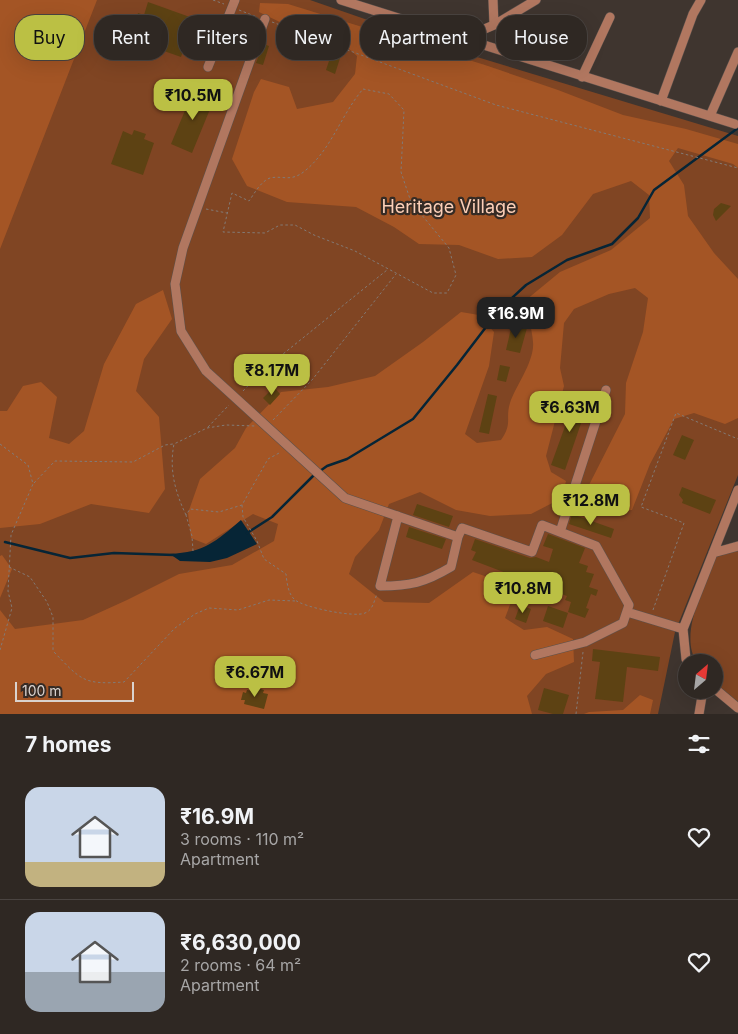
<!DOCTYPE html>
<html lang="en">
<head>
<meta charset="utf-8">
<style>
  body { margin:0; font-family:Inter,sans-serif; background:#3b3430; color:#f1f3f6; height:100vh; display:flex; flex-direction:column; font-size:19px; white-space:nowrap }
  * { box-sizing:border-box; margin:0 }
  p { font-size:16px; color:#a7a6a6 }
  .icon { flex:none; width:28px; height:28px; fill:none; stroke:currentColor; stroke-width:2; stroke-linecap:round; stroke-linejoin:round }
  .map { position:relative; height:714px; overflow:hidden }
  .panel { display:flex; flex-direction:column; background:#2f2823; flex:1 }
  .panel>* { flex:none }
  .top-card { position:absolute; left:15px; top:15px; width:709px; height:45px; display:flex; gap:10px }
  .needle { width:32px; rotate:28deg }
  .fabs { position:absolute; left:678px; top:654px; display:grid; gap:10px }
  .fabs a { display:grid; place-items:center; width:45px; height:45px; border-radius:50%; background:#2f2823; box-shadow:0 5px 20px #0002,0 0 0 1px #4a4441; font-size:25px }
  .scale { position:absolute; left:15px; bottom:12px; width:119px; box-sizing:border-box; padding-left:5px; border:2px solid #dad3cf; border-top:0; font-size:14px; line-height:18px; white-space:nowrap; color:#dad3cf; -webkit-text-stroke:4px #352b25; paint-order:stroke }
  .price { position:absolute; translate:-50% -42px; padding:0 11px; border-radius:10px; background:#bbc044; color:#111; font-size:16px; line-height:32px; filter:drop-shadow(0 1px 2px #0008) }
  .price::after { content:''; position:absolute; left:50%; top:30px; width:15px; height:11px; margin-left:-8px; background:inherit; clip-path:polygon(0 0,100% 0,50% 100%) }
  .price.on { background:#222; color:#fff }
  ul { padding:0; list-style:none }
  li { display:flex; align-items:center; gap:15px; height:125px; padding:0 25px }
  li+li { border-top:1px solid #4a4441 }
  li span { display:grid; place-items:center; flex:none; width:140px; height:100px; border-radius:15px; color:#555 }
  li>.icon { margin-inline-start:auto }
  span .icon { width:60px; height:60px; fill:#fffc; stroke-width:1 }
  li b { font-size:21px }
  h2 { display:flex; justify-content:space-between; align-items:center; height:60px; padding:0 25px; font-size:21px }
  .tag { padding:0 18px; border-radius:20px; background:#2f2823; box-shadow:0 5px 20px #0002,0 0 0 1px #4a4441; font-size:18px; line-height:45px }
  .tag.on { background:#bbc044; color:#111 }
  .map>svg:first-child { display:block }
  .green { fill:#804523 }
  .forest { fill:#a45525 }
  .water { fill:#062536 }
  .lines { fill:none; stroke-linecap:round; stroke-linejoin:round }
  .stream { stroke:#062536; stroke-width:2.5 }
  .building { fill:#5d4213 }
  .minor-casing { stroke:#5b514c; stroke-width:10 }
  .path { stroke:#837a75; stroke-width:1; stroke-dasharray:2.5 2.5; stroke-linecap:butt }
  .minor { stroke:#b17760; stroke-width:9 }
  .labels { text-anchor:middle; stroke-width:4.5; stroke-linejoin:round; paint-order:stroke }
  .park-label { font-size:18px; fill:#fccfb7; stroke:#352b25 }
</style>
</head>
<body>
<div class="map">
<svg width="738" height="714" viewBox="0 0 738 714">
  <rect width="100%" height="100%" fill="#3f352f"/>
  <path class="green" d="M0,0h310l147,51 281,85v339l-63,157 -17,82h-658z
    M738,550v152l-24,-20v-20h-17c-19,-26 8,-78 19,-105z"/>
  <path class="forest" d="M0,0h97l-97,249z
    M260,3l28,1 197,61 73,25 65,25 63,14 52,15v24l-5,-4 -55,-16 -9,13 15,24 4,31 26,37 24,26v139l-13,6 -31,-11 -20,6 -24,45 -18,46 -18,1 -23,-12 -2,-14 36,-71 1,-31 17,-51 5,-34 -13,-10 -26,6 -35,15 -10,14 -4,45 4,18 -18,70 5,16 15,9 -4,17 -31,16 -41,2 -34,-6 -36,-18 -31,12 -10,26 -24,27 -6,17 35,28 45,1 44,-31 32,11 9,11 -9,24 19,12 23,-3 26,12 1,23 -28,12 -19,22 5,18h-532v-104l15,19 68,-9 44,-20 52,-26 53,-9 42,-24 4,-17 -25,-10 -47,30 -15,-6 -3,-25 12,-34 35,-31 11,-20 35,-36 47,-5 47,-11 48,-34 38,-30 18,3 15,17 -5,34 -24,68 12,9 24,-3c12,-17 4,-21 9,-37 5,-16 25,-42 23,-61 -1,-14 -6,-27 -7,-42l34,-28 51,-22 39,-32 -1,-23 -18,-14 -38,13 -31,41 -30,22 -34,2 -39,-14 -40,-1 -25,-17 -38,-20 -69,-5 -40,-16 -15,-27 22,-67 7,-13 28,8 8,22 36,-7 22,-28 2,-18 -17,-15 -56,-17 -25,-12z
    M163,290l9,29 -28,40 -8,32 23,26 6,72 -16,24 -58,-9 -51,20 -40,4v-117h7l16,-25 18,-4 16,15 -8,41 20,6 15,-13 20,-67 32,-60z
    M2,555l10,14 -12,29v-42z
    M640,695l13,5 -3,14h-66l5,-2 34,-2z"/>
  <path class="water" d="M241,520l16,24 -30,14 -17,4 -30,-1 -10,-7c35,-2 45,-12 71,-34z"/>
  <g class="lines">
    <path class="stream" d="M247,533l25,-16 41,-41 14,-10 20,-7 66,-40 44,-54 42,-55 27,-25 41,-25 45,-16 26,-26 16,-28 84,-62
      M5,542l65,16 44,-5 60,2"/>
  </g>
  <path class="building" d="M148,2l53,19 -5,13 7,2 -7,19 -13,-4 -2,6 -34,-12 2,-6 -17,-6 6,-20 6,2z
    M263,44l6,2 -6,19 -7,-2z
    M332,52l9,3 -6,19 -9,-4z
    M194,89l21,8 -23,56 -21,-9z
    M134,130l12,4 -2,5 10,4 -11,32 -32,-11 12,-33 9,4z
    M721,203l10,3 -15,15 -3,-6 1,-6z
    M512,324l15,4 -7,25 -14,-3z
    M500,365l10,2 -4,15 -9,-2z
    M274,387l6,7 -10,11 -7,-7z
    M488,394l9,2 -8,38 -10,-2z
    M576,396l13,4 -24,70 -14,-5z
    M682,435l12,5 -9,20 -12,-5z
    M682,487l34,13 -6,14 -28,-11 1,-3 -4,-5z
    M417,504l36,12 -4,11 -36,-12z
    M572,514l42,15 -3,9 -42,-14z
    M409,527l37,12 -4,10 -36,-12z
    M548,534l37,14 -6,15 9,3 -2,6 8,2 -5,13 9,3 -2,6 -5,-2 -5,14 3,1 -4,9 -17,-6 3,-10 -6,-2 2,-4 -95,-36 4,-8 -5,-2 4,-11 55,19 6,-1 13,5 4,-13 -10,-3z
    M520,605l11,4 -5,14 -11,-4z
    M548,606l20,7 -5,15 -20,-7z
    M593,649l67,8 -2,14 -31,-4 -4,35 -28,-3 5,-37 -8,-1z
    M254,687l10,3 -1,3 5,1 -4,15 -20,-5 1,-4h-4l2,-8 3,1 1,-3 6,1z
    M544,688l25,7 -6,19h-10l-15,-4z"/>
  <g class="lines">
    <defs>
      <path id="minor" d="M341,0l394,124
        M493,0l1,25
        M265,19l-82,229 -8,36 6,47 25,40 139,127 113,39 4,-9 70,24 10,-27 54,21 33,59 -6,18 -38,19 -50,13
        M461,39l33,-14 42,-25
        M208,67l27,-67
        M582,77l28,-60
        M661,101l32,-87 8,-14
        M710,116l28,-64
        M398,516l-18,70c30,0 44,-3 71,-19l7,-30
        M560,532l46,-142
        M713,553l25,-7
        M627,612l56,17
        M689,662l-3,-3 -3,-30 55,-139
        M714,688l24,20
        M699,714l4,-24"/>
    </defs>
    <use href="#minor" class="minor-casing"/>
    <path class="path" d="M213,0l11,4
      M239,10l18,7
      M272,22l224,83 242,63
      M363,89l26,5 15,16 -3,62 10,30 38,46 7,27 -9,18h-14l-78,-42 -41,-16 -19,-10h-15l-15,8 -42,-1 9,-39 17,8c5,-7 12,-20 21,-23 13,-3 21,5 36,-8 26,-22 35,-55 57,-81z
      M206,209l21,4
      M243,391l19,-20 125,-101
      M273,420l39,-40 84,-106
      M208,427l21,-22
      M0,444l28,21 5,19 -22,51 -3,56 4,17 -12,42
      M34,483l21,-22 78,1 32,-17 8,-1
      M242,505l1,12 14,24 7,18 22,15c1,9 2,19 8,25 7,8 61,19 71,14 8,-3 9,-12 12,-19
      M186,515c-11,-23 -17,-46 -12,-71l33,-16 19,-3 29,1
      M193,551l-1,-15 -6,-21 4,-6 29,3 23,-7 26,-46 13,-7
      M9,567l21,10 17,25 6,15v34c28,29 30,34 71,31l51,-54 20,-14 14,-6 29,2 31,-10 27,1
      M653,610l31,-87 -43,-16 35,-94 62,26
      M576,714l7,-62"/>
    <use href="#minor" class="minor"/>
  </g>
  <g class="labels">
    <g class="park-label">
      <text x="449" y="213">Heritage Village</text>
    </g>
  </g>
</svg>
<div class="fabs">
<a><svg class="needle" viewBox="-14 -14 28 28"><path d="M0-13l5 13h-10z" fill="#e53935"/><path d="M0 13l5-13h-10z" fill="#a7a6a6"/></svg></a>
</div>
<div class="scale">100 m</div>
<b class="price" style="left:193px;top:121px">₹10.5M</b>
<b class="price on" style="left:516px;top:339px">₹16.9M</b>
<b class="price" style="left:272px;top:396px">₹8.17M</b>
<b class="price" style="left:570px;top:433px">₹6.63M</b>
<b class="price" style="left:591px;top:526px">₹12.8M</b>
<b class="price" style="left:523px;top:614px">₹10.8M</b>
<b class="price" style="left:255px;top:698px">₹6.67M</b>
<div class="top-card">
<a class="tag on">Buy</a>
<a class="tag">Rent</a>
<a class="tag">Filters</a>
<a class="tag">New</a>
<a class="tag">Apartment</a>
<a class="tag">House</a>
</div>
</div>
<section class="panel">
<h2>7 homes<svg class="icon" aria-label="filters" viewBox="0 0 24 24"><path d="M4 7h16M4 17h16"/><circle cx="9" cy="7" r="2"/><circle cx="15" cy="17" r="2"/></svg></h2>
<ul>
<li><span style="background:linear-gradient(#c9d6e8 75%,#c2b280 0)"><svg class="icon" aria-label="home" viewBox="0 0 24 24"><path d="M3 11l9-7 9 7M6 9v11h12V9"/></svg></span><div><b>₹16.9M</b><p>3 rooms · 110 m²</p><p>Apartment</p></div><svg class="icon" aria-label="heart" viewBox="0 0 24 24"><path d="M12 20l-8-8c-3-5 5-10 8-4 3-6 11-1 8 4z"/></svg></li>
<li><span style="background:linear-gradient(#c9d6e8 60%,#9aa5b1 0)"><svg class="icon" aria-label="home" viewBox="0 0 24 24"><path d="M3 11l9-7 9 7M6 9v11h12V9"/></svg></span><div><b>₹6,630,000</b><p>2 rooms · 64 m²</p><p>Apartment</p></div><svg class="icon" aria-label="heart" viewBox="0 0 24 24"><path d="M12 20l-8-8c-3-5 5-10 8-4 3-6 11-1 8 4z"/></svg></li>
</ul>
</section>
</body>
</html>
